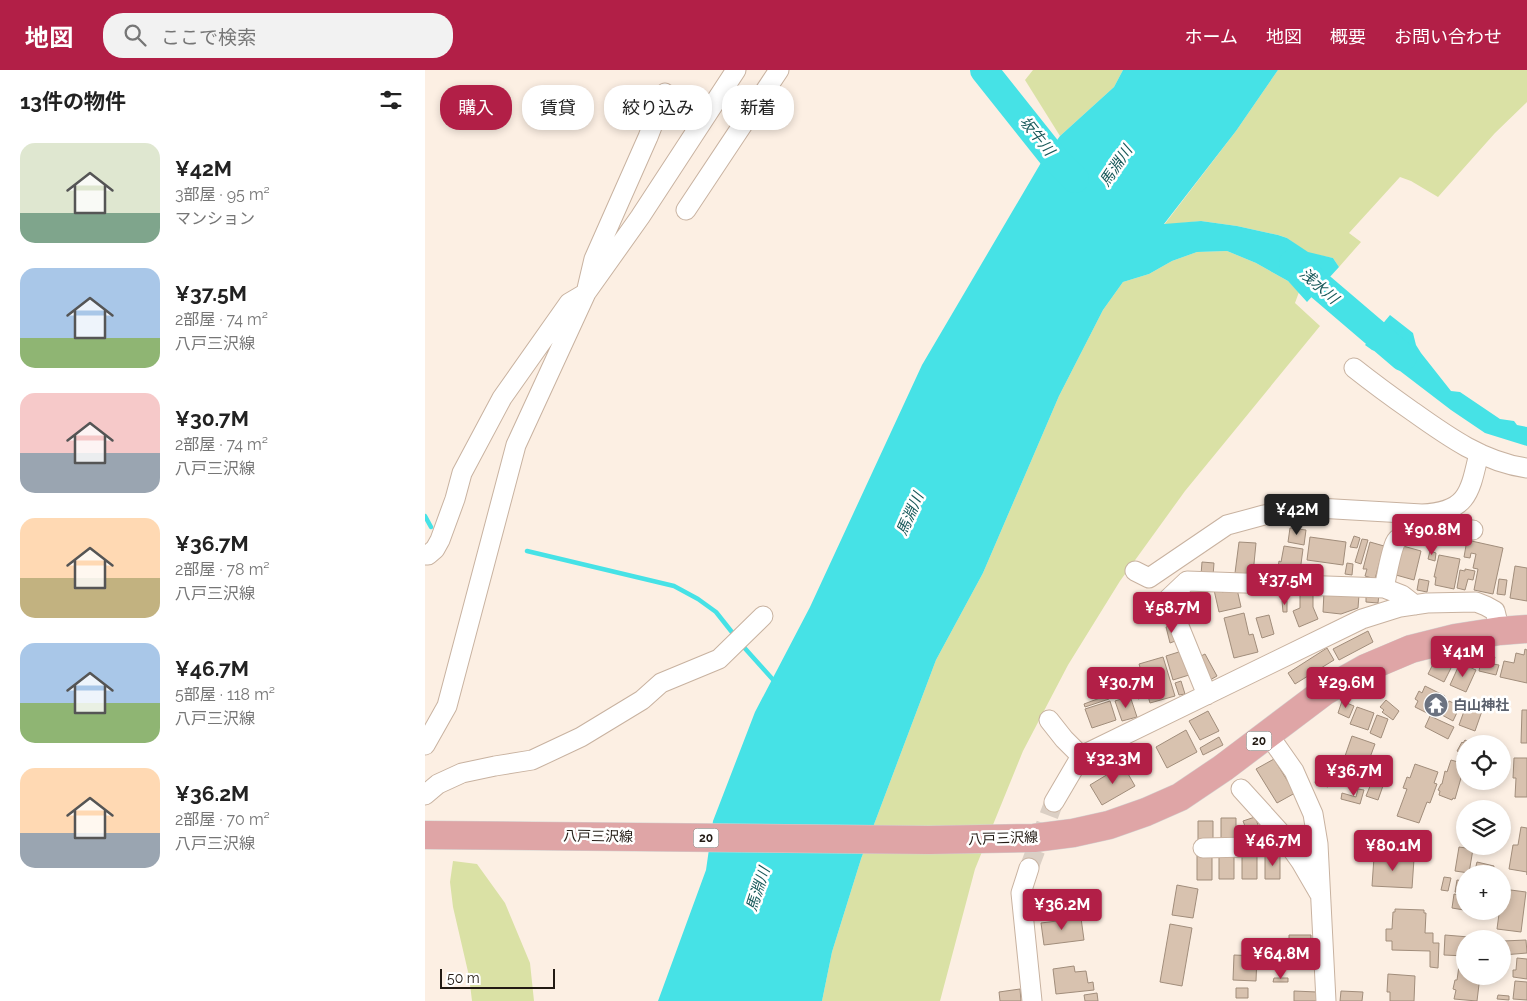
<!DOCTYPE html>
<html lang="ja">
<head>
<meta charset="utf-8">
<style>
  body { margin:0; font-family:Raleway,"Noto Sans JP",sans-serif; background:#f2f2f2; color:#222; height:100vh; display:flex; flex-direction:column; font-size:19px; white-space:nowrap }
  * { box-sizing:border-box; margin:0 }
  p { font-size:16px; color:#767676 }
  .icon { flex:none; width:28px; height:28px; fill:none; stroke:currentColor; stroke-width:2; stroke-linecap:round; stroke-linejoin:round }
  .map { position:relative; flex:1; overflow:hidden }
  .side { display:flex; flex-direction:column; background:#fff; width:425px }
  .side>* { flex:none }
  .top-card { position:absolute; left:15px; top:15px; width:475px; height:45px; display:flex; gap:10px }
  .buttons { position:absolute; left:1031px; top:665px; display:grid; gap:10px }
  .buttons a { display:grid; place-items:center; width:55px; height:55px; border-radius:50%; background:#fff; box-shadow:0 2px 8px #0003; font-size:25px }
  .scale { position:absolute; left:15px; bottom:12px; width:115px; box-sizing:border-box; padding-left:5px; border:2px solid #221a13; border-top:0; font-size:14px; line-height:18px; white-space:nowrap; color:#221a13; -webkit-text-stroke:4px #fff; paint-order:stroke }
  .price { position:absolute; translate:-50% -42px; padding:0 11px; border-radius:5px; background:#b21f47; color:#fff; font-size:16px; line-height:32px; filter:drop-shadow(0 1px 2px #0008) }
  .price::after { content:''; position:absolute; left:50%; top:30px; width:15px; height:11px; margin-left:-8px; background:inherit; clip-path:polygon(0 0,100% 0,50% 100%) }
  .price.selected { background:#222; color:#fff }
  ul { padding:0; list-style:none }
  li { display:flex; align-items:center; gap:15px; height:125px; padding:0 20px }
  li span { display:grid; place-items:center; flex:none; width:140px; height:100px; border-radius:15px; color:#555 }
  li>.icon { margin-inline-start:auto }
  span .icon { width:60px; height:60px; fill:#fffc; stroke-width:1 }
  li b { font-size:21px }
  h2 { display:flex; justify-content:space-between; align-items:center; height:60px; padding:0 20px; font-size:21px }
  .chip { padding:0 18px; border-radius:20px; background:#fff; box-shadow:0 2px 8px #0003; font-size:18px; line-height:45px }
  .chip.selected { background:#b21f47; color:#fff }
  header { display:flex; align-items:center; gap:30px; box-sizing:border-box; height:70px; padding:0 25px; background:#b21f47; color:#fff }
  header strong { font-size:24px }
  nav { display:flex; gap:28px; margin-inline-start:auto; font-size:18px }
  .search { width:350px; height:45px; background:#f2f2f2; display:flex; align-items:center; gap:12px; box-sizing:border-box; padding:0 18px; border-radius:20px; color:#767676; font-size:19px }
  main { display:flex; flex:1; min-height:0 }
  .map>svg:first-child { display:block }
  .green { fill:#dae1a5 }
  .water { fill:#46e2e6 }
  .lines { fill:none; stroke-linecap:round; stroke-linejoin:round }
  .stream { stroke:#46e2e6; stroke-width:4.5 }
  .river { stroke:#46e2e6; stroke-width:28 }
  .building { fill:#d8c2af; stroke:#a18d7b }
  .street-tunnel { stroke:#dbcfc4; stroke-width:19; stroke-dasharray:19 9; stroke-linecap:butt }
  .street-casing { stroke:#c8b2a0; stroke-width:21 }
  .primary-casing { stroke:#d3d1d0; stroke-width:29 }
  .street { stroke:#fff; stroke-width:19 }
  .primary { stroke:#dfa5a6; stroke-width:28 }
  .labels { text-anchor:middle; stroke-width:5; stroke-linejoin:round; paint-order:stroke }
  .shield { fill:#fff; stroke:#645f5a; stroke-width:1 }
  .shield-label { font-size:12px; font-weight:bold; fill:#221a13 }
  .worship-label { font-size:14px; font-weight:bold; fill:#5b616d; stroke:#fff; text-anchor:start }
  .street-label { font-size:14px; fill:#221a13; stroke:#fff }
  .water-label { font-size:15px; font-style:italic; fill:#19595a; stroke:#fff }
</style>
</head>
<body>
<header>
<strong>地図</strong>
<div class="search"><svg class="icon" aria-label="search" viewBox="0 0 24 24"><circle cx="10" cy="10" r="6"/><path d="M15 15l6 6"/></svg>ここで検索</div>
<nav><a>ホーム</a><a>地図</a><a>概要</a><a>お問い合わせ</a></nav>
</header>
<main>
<section class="side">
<h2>13件の物件<svg class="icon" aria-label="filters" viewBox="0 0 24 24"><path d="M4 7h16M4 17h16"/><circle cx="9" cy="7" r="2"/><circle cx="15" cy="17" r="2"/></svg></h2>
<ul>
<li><span style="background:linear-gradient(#dfe7d0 70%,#7fa58c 0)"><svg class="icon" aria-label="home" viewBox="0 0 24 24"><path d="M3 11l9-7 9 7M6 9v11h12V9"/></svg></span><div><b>¥42M</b><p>3部屋 · 95 m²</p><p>マンション</p></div></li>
<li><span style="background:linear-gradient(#a9c7e8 70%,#8fb573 0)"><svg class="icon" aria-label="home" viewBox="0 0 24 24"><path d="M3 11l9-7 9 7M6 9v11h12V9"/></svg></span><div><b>¥37.5M</b><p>2部屋 · 74 m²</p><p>八戸三沢線</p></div></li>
<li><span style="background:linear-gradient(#f6c9c9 60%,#9aa5b1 0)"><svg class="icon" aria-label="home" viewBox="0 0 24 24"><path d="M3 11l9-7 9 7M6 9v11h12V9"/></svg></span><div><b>¥30.7M</b><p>2部屋 · 74 m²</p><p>八戸三沢線</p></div></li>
<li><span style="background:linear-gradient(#ffd9b3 60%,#c2b280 0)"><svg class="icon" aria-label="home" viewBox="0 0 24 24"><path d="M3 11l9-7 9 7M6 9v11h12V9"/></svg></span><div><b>¥36.7M</b><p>2部屋 · 78 m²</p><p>八戸三沢線</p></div></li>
<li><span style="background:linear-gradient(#a9c7e8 60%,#8fb573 0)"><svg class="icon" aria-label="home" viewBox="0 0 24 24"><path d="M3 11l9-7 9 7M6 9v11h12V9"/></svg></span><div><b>¥46.7M</b><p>5部屋 · 118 m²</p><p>八戸三沢線</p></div></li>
<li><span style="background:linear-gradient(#ffd9b3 65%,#9aa5b1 0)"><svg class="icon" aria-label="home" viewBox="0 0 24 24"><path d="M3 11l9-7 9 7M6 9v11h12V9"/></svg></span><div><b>¥36.2M</b><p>2部屋 · 70 m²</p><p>八戸三沢線</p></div></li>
</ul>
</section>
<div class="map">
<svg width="1102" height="931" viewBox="0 0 1102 931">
  <rect width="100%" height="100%" fill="#fcefe3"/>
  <path class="green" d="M608,0h90l-9,17 -54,49 -35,-56z
    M853,0h249v32l-32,31 -57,64 -27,-16 -11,-4 -51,56 12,9 -22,25 -6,-9 -25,-5 -21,-15 -9,-3 -41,-9 -36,-5 -37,4 72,-94z
    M802,181l29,12 32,18 11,11 -4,11 25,23 -135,165 -65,90 -52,84 -45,86 -48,118 -35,132h-118l10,-49 29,-93 75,-199 47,-87 76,-177 44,-86 20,-28 26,-8 23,-13 25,-9z
    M28,791l24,3 28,39 25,60 4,38h-62l-3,-25 -16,-69 -3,-25z"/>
  <path class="water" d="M698,0h155l-42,61 -72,93 37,-3 36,5 41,9 9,3 21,14 25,6 6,9 -32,35 -19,-21 -32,-18 -29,-12 -30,1 -25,9 -23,13 -26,8 -20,28 -44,86 -76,177 -47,87 -75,199 -29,93 -10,49h-164l48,-131 7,-49 42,-109 55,-105 112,-242 120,-204 18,-25 54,-49z
    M965,245l23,18 3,12 5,8 30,38 9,1 40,27 14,2 3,4 10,2v19l-42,-13 -34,-23 -51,-39 -9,-11 -8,-6 -11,-4 -7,-5z"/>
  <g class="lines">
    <path class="stream" d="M0,446l6,11
      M102,481l147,35 24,13 18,13 19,24
      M316,574l35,39"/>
    <path class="river" d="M559,0l70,88 21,21
      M868,193l110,94"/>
  </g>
  <path class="building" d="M865,458l16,2 -2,15 -16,-3z
    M929,466l6,2 -3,10 -7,-1z
    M885,467l36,5 -3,23 -36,-5z
    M937,469l6,1 -7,24 -6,-2z
    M1042,470l36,8 -10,46 -19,-4 4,-21 -5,-1 3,-14 -5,-1 -1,5 -6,-1z
    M814,472l17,1 -3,31 -18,-1z
    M945,472l14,4 -9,33 -10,-3 2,-7h-4z
    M859,476l19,3 -4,30 -22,-3 2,-15 2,1z
    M978,476l18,5 -7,29 -18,-5z
    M1005,481l6,2 -1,8 -7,-2z
    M1014,485l21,4 -6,30 -19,-4 1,-8h-2z
    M777,492l12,1 -1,13 -12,-1z
    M922,493l6,1 -1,11 -7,-1z
    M1090,496l12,2v33l-17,-3z
    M1040,499l10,2 -2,9 -5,-1 -3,11 -8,-2 3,-18 5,1z
    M994,509l10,2 -2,11 -10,-2z
    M1074,509l8,1 -2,15 -8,-1z
    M796,518l1,4 15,-3 4,18 -22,5 -5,-22z
    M899,522l35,3 -1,13 -17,6 -18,-2z
    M875,524l13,1v12l5,12 -19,8 -6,-16 7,-3z
    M941,524h13l-1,9 -12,-1z
    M857,531h5v11h-4z
    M819,543l5,22 4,-1 5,18 -24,6 -10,-40z
    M844,545l5,19 -12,4 -6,-20z
    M748,555l5,15 -8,3 -4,-16z
    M943,561l5,11 -34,18 -6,-11z
    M902,578l7,12 -39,24 -7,-11z
    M1100,579l2,1v33l-27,-6 4,-16 10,2 2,-10 8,2z
    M757,581l7,24 -16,5 -7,-24z
    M780,584l12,22 -7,4 -13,-22z
    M1057,585l13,2 -2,7 6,1 -3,10 -17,-4z
    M738,587l12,39 -25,7 -2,-7 -10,3 -6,-22 10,-3 -3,-10z
    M1015,592l11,6 -7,14 -16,-8 5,-10 5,3z
    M1035,593l16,7 -10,22 -16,-7z
    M756,611l4,13 -6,1 -4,-12z
    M1000,616l20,10 -2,4 5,3 1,-2 11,5 -7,15 -11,-6 1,-2 -5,-2 -3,6 -20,-10 3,-6 -3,-2 4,-8 3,2z
    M683,625l1,4 -24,8 -1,-3z
    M705,626l7,21 -15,4 -7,-20z
    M961,630l13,11 -6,9 -11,-8 2,-2 -4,-3z
    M685,631l6,19 -24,8 -7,-19z
    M917,631l12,5 -5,12 -11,-5z
    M1042,633l16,5 -8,23 -16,-6z
    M932,637l17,6 -6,17 -18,-6z
    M1097,640h5v33h-6z
    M783,641l11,20 -19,9 -11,-19z
    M952,645l11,4 -7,19 -11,-5z
    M1005,646l24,11 -6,12 -23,-12z
    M761,660l11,22 -30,16 -11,-21z
    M927,666l23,8 -16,43 -22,-8z
    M794,667l4,8 -20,10 -3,-7z
    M1040,670l8,4h-8v18l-6,-3 1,-3 -2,-1 1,-3 -2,-1 5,-9 1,1z
    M1089,688h13v39h-12l1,-19h-3z
    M849,689l21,34 -18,10 -21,-34z
    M1026,690l14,4 -10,35 -2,-1 -1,2 -13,-5 1,-4 -2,-1 3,-6h1l3,-13 2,1z
    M990,694l23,8 -4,11 3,1 -7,19 -3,-1 -8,21 -22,-7 10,-27 -4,-1 4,-11 3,1z
    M698,695l12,21 -33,19 -12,-20z
    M892,704l13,4 -2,9 -13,-4z
    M948,709l11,4 -6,17 -12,-4z
    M933,719l6,1 -4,14 -19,-5 1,-6 14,4z
    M830,747l7,18 -12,4 -7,-18z
    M796,748h15v24h-15z
    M773,751h15v24h-15z
    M1096,757l6,1v47v-3l-18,-3 4,-24h5z
    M1034,777l14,2 -4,24 -14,-2z
    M809,785v24h-15v-23z
    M817,785h15v24h-15z
    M840,785h15v24h-15z
    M772,786h15v24h-15z
    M949,787l40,2 -2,29 -40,-2z
    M1052,792l17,4 -1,8h-19z
    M1019,807l7,1 -3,13 -7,-1z
    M1032,810l8,1v12l-10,-1z
    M752,815l21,4 -5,29 -21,-3z
    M1078,819l23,3 -5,40 -24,-3 2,-15 -3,-1v-2h7z
    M1029,824l11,2 -1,14 -12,-2z
    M970,839l29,1v3h2l-1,20h8v10h6l-1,25 -8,-1v-16l-38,-1v-9h-6v-12h6l1,-17h2z
    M656,848l3,22 -40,5 -3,-22z
    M745,854l22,4 -10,58 -22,-4z
    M864,865h22v11h3v21h-25v-9h-3v-9h3z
    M1020,865l24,2v2h-4v17l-21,-1z
    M1101,870l1,13 -24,2v-14z
    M809,885l23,1 -1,25 -23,-1z
    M1092,888l10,1v20l-14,-2v-7h3z
    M1035,889l5,1v16h15l-3,25 -23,-2 2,-9 -3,-1 2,-9h2z
    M649,896l1,6 11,-1 2,12 5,-1 1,8 -38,4 -3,-25z
    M963,904l27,2 -1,25h-24v-9h-3z
    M849,908h14v4h-15z
    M1090,911l12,1v18l-14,-1z
    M811,918h12v10h-12z
    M595,919l1,12h-21l-1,-9z
    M869,921l23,1v9h-23z
    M916,921l22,1 -1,9h-22z
    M672,923l1,8h-13l-1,-6z
    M1073,925l11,1v4l-12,-1z"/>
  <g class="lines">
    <path class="street-tunnel" d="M604,798l25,-66"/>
    <defs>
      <path id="street" d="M261,140l93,-140
        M929,298c19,15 38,29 58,43 35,25 71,51 115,57
        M0,485h3l7,-6 5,-9 15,-41 7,-26 40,-75 67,-95 17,-10 8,-34 54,-122 17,-44
        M710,501l14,7 78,-53 37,-10 36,-8 122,7c46,-2 48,-22 57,-61
        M959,518c3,-13 6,-33 11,-45 8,-18 60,-12 78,-13
        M782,625l-39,-96 19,-18 197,7 18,7 13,10
        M624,650l15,19 17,17
        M843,664l26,37 19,43 5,30 8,157
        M0,675l22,-39 69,-261 70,-152 54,-76 96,-147
        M816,719l38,42 22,31 18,31
        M0,725l13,-11 24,-11 33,-7 37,-6 49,-23 61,-37 19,-17 58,-24 44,-43
        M629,732l27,-46 281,-137 38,-12 27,-4 49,-1 10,4 9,5 5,20
        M778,778l87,-2
        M604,798l-8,25 11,108"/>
      <path id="primary" d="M0,765l504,5 105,-2 39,-5 36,-8 37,-13 34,-15 43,-29 102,-77 41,-23 45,-19 44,-11 45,-7 27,-2"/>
    </defs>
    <use href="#street" class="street-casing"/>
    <use href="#primary" class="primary-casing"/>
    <use href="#street" class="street"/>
    <use href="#primary" class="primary"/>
  </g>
  <defs>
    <symbol id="temple-disc" viewBox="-11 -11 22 22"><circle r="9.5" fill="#6b7280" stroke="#fff"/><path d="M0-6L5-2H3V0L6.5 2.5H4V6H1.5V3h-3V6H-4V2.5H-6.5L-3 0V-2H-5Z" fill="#fff"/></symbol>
  </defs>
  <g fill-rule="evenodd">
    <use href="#temple-disc" x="997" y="621" width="28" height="28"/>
  </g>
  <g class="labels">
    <g class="shield">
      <rect x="821.5" y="661.5" width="25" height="19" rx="4"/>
      <rect x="268.5" y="758.5" width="25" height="19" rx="4"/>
    </g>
    <g class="shield-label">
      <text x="834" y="675">20</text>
      <text x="281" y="772">20</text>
    </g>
    <g class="worship-label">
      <text x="1028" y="640">白山神社</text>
    </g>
    <g class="street-label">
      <text transform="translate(173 766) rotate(1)" y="5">八戸三沢線</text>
      <text transform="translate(578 768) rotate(-2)" y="5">八戸三沢線</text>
    </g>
    <g class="water-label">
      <text transform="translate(612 66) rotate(51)" y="5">坂牛川</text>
      <text transform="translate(691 96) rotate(-56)" y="5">馬淵川</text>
      <text transform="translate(894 216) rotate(41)" y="5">浅水川</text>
      <text transform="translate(485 444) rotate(-66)" y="5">馬淵川</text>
      <text transform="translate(333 819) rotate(-72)" y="5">馬淵川</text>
    </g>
  </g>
</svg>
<div class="buttons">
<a><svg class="icon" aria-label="locate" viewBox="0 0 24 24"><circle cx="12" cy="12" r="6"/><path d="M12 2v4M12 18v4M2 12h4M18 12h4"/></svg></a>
<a><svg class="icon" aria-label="layers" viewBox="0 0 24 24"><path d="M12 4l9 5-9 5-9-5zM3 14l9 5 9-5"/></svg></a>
<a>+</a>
<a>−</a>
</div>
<div class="scale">50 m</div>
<b class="price selected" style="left:872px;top:466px">¥42M</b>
<b class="price" style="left:1007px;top:486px">¥90.8M</b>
<b class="price" style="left:860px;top:536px">¥37.5M</b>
<b class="price" style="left:747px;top:564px">¥58.7M</b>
<b class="price" style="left:1038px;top:608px">¥41M</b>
<b class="price" style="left:701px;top:639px">¥30.7M</b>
<b class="price" style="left:921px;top:639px">¥29.6M</b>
<b class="price" style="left:688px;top:715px">¥32.3M</b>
<b class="price" style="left:929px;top:727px">¥36.7M</b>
<b class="price" style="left:848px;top:797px">¥46.7M</b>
<b class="price" style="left:968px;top:802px">¥80.1M</b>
<b class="price" style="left:637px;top:861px">¥36.2M</b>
<b class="price" style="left:856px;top:910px">¥64.8M</b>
<div class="top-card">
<a class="chip selected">購入</a>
<a class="chip">賃貸</a>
<a class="chip">絞り込み</a>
<a class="chip">新着</a>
</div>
</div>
</main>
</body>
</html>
